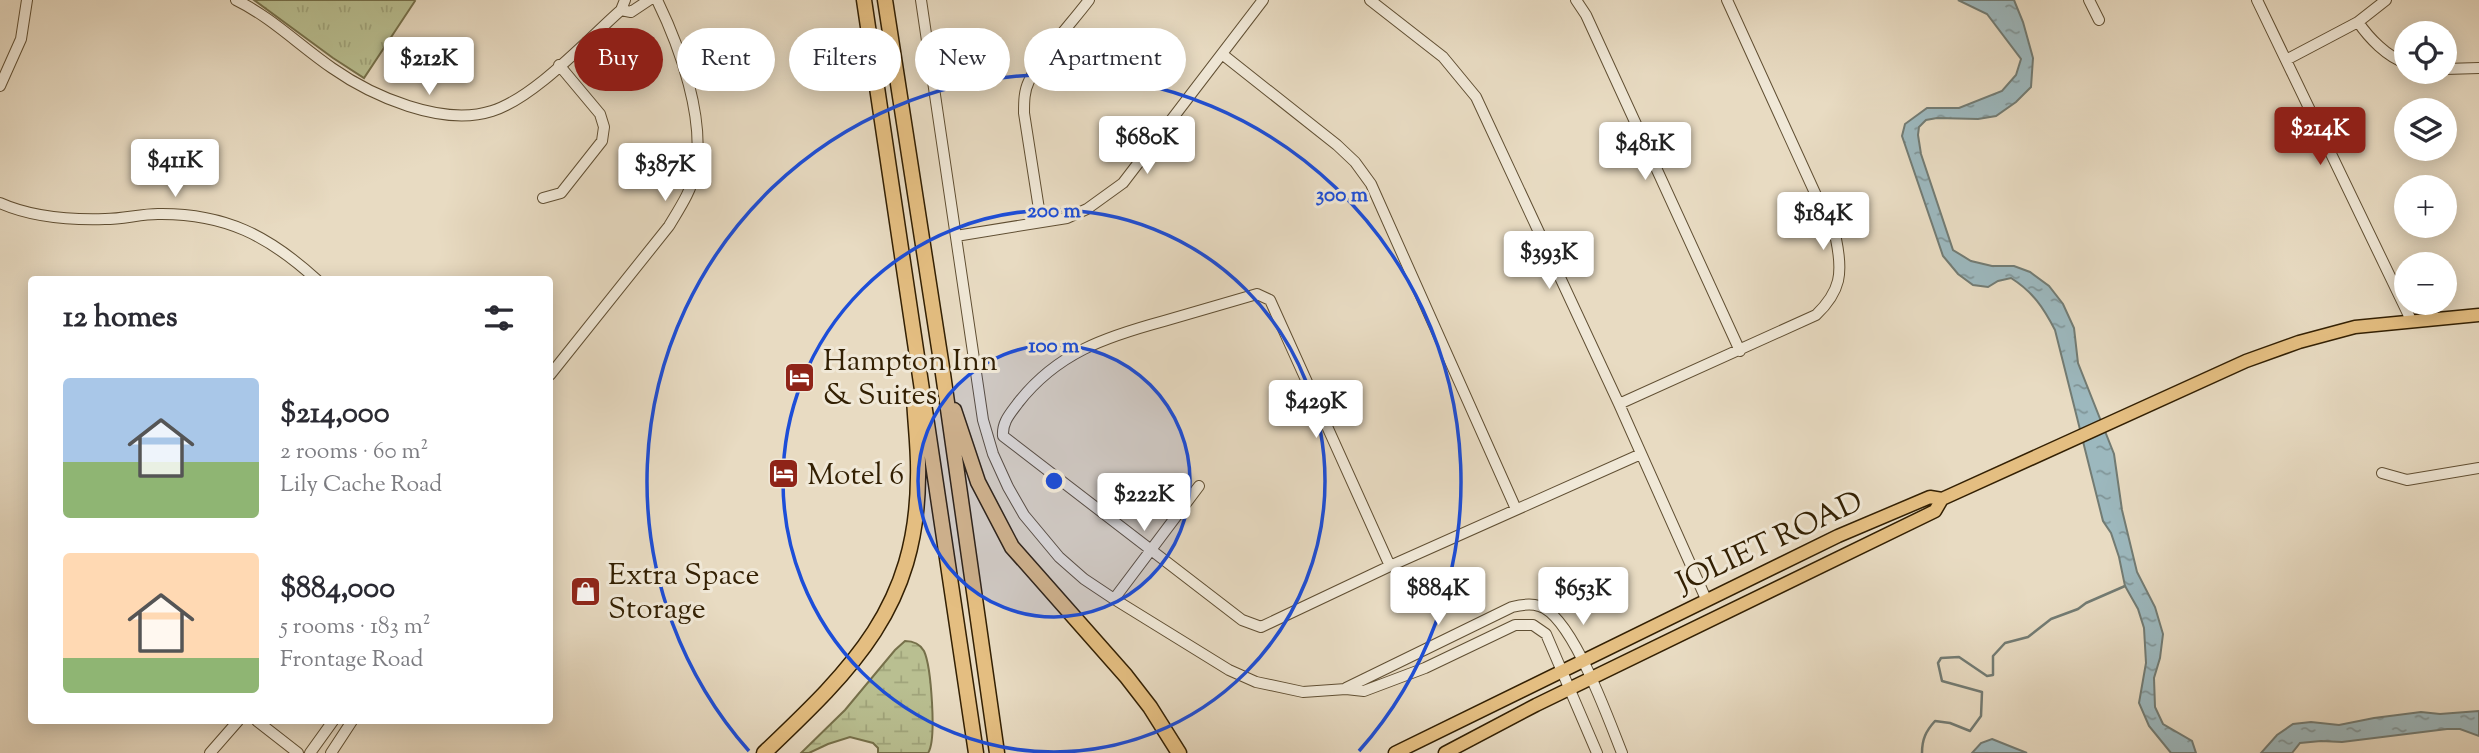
<!DOCTYPE html>
<html lang="en">
<head>
<meta charset="utf-8">
<style>
  body { margin:0; font-family:"Sorts Mill Goudy",serif; background:#f2f2f3; color:#2b2b33; height:100vh; display:flex; flex-direction:column; font-size:26px; white-space:nowrap }
  * { box-sizing:border-box; margin:0 }
  p { font-size:23px; color:#7c7c81 }
  .icon { flex:none; width:38px; height:38px; fill:none; stroke:currentColor; stroke-width:2; stroke-linecap:round; stroke-linejoin:round }
  .map { position:relative; flex:1; overflow:hidden }
  .panel { position:absolute; left:28px; top:276px; width:525px; height:448px; display:flex; flex-direction:column; background:#fff; border-radius:7px; box-shadow:0 4px 18px #0003 }
  .panel>* { flex:none }
  .top-card { position:absolute; left:574px; top:28px; width:665px; height:63px; display:flex; gap:14px }
  .buttons { position:absolute; left:2394px; top:21px; display:grid; gap:14px }
  .buttons a { display:grid; place-items:center; width:63px; height:63px; border-radius:50%; background:#fff; box-shadow:0 4px 18px #0003; font-size:35px }
  .price { position:absolute; translate:-50% -60px; padding:0 16px; border-radius:7px; background:#fff; color:#222; font-size:23px; line-height:46px; filter:drop-shadow(0 2px 4px #0008) }
  .price::after { content:''; position:absolute; left:50%; top:42px; width:21px; height:16px; margin-left:-10px; background:inherit; clip-path:polygon(0 0,100% 0,50% 100%) }
  .price.active { background:#8f2418; color:#fff }
  ul { padding:0; list-style:none }
  li { display:flex; align-items:center; gap:21px; height:175px; padding:0 35px }
  li span { display:grid; place-items:center; flex:none; width:196px; height:140px; border-radius:7px; color:#555 }
  li>.icon { margin-inline-start:auto }
  span .icon { width:84px; height:84px; fill:#fffc; stroke-width:1 }
  li b { font-size:30px }
  h2 { display:flex; justify-content:space-between; align-items:center; height:84px; padding:0 35px; font-size:30px }
  .tag { padding:0 24px; border-radius:32px; background:#fff; box-shadow:0 4px 18px #0003; font-size:24px; line-height:63px }
  .tag.active { background:#8f2418; color:#fff }
  .map>svg:first-child { display:block }
  .wetland { fill:url(#wetland-marsh); stroke:#76704a; stroke-width:2 }
  .park { fill:url(#park-tufts); stroke:#76704a; stroke-width:2 }
  .water { fill:url(#water-ripples); stroke:#727b73; stroke-width:2 }
  .lines { fill:none; stroke-linecap:round; stroke-linejoin:round }
  .stream { stroke:#727b73; stroke-width:2.5 }
  .minor-casing { stroke:#604f33; stroke-width:12 }
  .major-casing { stroke:#332003; stroke-width:15 }
  .highway-casing { stroke:#332003; stroke-width:17 }
  .minor { stroke:#f0e8d7; stroke-width:10 }
  .major { stroke:#e4be81; stroke-width:12 }
  .highway { stroke:#e4be81; stroke-width:14 }
  .ring { fill:none; stroke:#1d4ed8; stroke-width:3.5 }
  .labels { text-anchor:middle; stroke-width:6; stroke-linejoin:round; paint-order:stroke }
  .poi-label { font-size:30px; fill:#332003; stroke:#f0e8d7; text-anchor:start }
  .street-label { font-size:30px; fill:#332003; stroke:#f0e8d7 }
  .centre { fill:#1d4ed8; stroke:#f0e8d7; stroke-width:3.5 }
  .ring-label { font-size:21px; text-anchor:middle; font-weight:bold; fill:#1d4ed8; stroke:#f0e8d7; stroke-width:6; stroke-linejoin:round; paint-order:stroke }
</style>
</head>
<body>
<div class="map">
<svg width="2479" height="753" viewBox="0 0 2479 753">
  <defs>
    <pattern id="wetland-marsh" width="20" height="14" patternUnits="userSpaceOnUse" patternTransform="scale(1.75)"><rect width="20" height="14" fill="#b9bf91"/><path d="M1 5h8M5 5V1M11 12h8M15 12V8" fill="none" stroke="#a0a47b"/></pattern>
    <pattern id="park-tufts" width="24" height="20" patternUnits="userSpaceOnUse" patternTransform="scale(1.75)"><rect width="24" height="20" fill="#b9bf91"/><path d="M3 7l-1-3M5 7V3M7 7l1-3M15 17l-1-3M17 17v-4M19 17l1-3" fill="none" stroke="#a0a47b"/></pattern>
    <pattern id="water-ripples" width="26" height="14" patternUnits="userSpaceOnUse" patternTransform="scale(1.75)"><rect width="26" height="14" fill="#9cb8be"/><path d="M2 4q2-2 4 0t4 0M15 11q2-2 4 0t4 0" fill="none" stroke="#809598"/></pattern>
  </defs>
  <rect width="100%" height="100%" fill="#e8dbc2"/>
  <filter id="stains"><feTurbulence type="fractalNoise" baseFrequency=".00286" numOctaves="4"/><feColorMatrix values="0 0 0 0 .2 0 0 0 0 .09 0 0 0 0 .02 0 0 0 .5 -.17"/></filter>
  <radialGradient id="worn" r=".72"><stop offset=".6" stop-color="#630" stop-opacity="0"/><stop offset="1" stop-color="#630" stop-opacity=".3"/></radialGradient>
  <path class="wetland" d="M905,641c8,0 15,3 19,10 7,15 13,89 4,102h-50v-5l-5,-5 -23,-6 -22,7 -19,9h-8l44,-43 50,-60z"/>
  <path class="park" d="M254,0h160l1,1 -51,77 -31,-20z"/>
  <path class="water" d="M1958,0h56l9,22 10,36 -2,29 -15,15 -20,14 -18,3 -41,-1 -11,2 -7,7 -1,8 3,19 32,96 18,11 21,5h22l16,6 19,14 14,18 11,24 4,35 36,91 8,56 15,62 18,35 8,27 -3,24 -6,20 1,29 8,17 29,17 4,12h-25l-22,-27 -10,-23 7,-40 -2,-35 -6,-19 -13,-23 -6,-29 -8,-24 -8,-12 -48,-191c-12,-23 -22,-38 -44,-52l-13,3 -10,6 -15,-2 -15,-11 -15,-18 -41,-120 3,-12 22,-16h32l43,-17 14,-16 5,-16 -34,-45z
    M2479,711v25l-19,-7h-13l-105,13 -21,-1 -21,2 -8,10h-31l16,-18 16,-11 18,-2 28,3 35,-7 47,-6 19,2z
    M1992,739l35,14h-55l9,-10z"/>
  <g class="lines">
    <path class="stream" d="M1922,753c0,-14 4,-22 13,-32l15,2 20,8 11,-15 1,-24 -40,-11 -4,-18 3,-5 18,-1 28,19 6,-1v-19l12,-13 23,-6 23,-18 27,-10 8,-6 39,-17"/>
    <defs>
      <path id="minor" d="M236,0c35,17 64,46 96,68 40,28 110,59 160,43 42,-13 95,-71 129,-101l4,-10
        M921,0l62,420 10,34 15,33 16,28 35,42 25,22 30,20 115,71 27,12 47,10 43,-3 18,2 61,-23 90,-43h18l13,9 51,119
        M1370,0l73,57 33,40 143,307 87,195
        M1576,0l10,15 154,336
        M2089,0l10,20
        M2257,0l154,320
        M621,10l10,2 18,-12
        M2358,22c11,16 29,35 48,41
        M1222,54l115,91 18,17 16,22 145,325
        M2286,60l72,-38 28,-22
        M2445,69l34,-1
        M0,86l21,-47 6,-39
        M543,198l18,-5 41,-52 2,-14 -4,-13 -41,-49
        M0,203c31,14 71,17 105,16 18,0 36,-5 53,-5 67,-1 111,22 159,66
        M1041,222l-17,-109c0,-11 0,-22 5,-32 13,-27 42,-57 60,-81
        M956,236l111,-18 20,-9 36,-26 140,-183
        M550,375l119,-149c10,-17 22,-34 26,-54 11,-52 -15,-125 -38,-172
        M1619,404l197,-89c25,-24 27,-42 20,-76l-109,-239
        M2382,473l25,7 72,-12
        M1390,566l-120,-266 -13,-6c-31,9 -62,18 -93,27 -59,16 -107,32 -146,82 -8,11 -16,19 -15,33l239,184 19,7 129,-61 251,-112
        M1114,599l85,-113
        M1346,688l166,-81c8,-2 18,-4 27,-1 33,9 70,115 83,147
        M257,721l41,32
        M210,753l28,-32
        M310,753l23,-32
        M331,753l21,-32"/>
      <path id="major" d="M1395,753l443,-217 92,-39 12,2
        M1445,753l91,-48 399,-194 7,-12 304,-138 53,-19 56,-15 124,-12"/>
      <path id="highway" d="M864,0l112,753
        M885,0l58,374 54,379
        M954,410l24,72 34,65 114,129 24,31 29,46
        M764,753c88,-84 153,-145 154,-276 1,-26 -3,-54 -4,-80"/>
    </defs>
    <use href="#minor" class="minor-casing"/>
    <use href="#major" class="major-casing"/>
    <use href="#highway" class="highway-casing"/>
    <use href="#minor" class="minor"/>
    <use href="#major" class="major"/>
    <use href="#highway" class="highway"/>
  </g>
  <circle cx="1054" cy="481" r="136" fill="#1d4ed8" fill-opacity=".12"/>
  <g class="ring">
    <circle cx="1054" cy="481" r="136"/>
    <circle cx="1054" cy="481" r="271"/>
    <path d="M749 751A407 407 0 1 1 1359 751"/>
  </g>
  <defs>
    <symbol id="hotel-square" viewBox="-11 -11 22 22"><rect x="-9" y="-9" width="18" height="18" rx="4" fill="#8f2418" stroke="#f0e8d7"/><path d="M-6-4.5h1.5V1H6V5H4.5V3h-9V5H-6ZM-4 0a1.8 1.8 0 1 1 3.6 0ZM.5 0V-2.5h3Q6-2.5 6 0Z" fill="#fff"/></symbol>
    <symbol id="shop-square" viewBox="-11 -11 22 22"><rect x="-9" y="-9" width="18" height="18" rx="4" fill="#8f2418" stroke="#f0e8d7"/><path d="M-5-2.5h2.3a2.7 3.5 0 0 1 5.4 0H5L5.5 6h-11ZM-1.5-2.5h3a1.5 2.3 0 0 0-3 0Z" fill="#fff"/></symbol>
  </defs>
  <g fill-rule="evenodd">
    <use href="#hotel-square" x="782" y="360" width="35" height="35"/>
    <use href="#hotel-square" x="766" y="456" width="35" height="35"/>
    <use href="#shop-square" x="568" y="574" width="35" height="35"/>
  </g>
  <g class="labels">
    <g class="poi-label">
      <text x="823" y="370">Hampton Inn<tspan x="823" dy="34">&amp; Suites</tspan></text>
      <text x="807" y="484">Motel 6</text>
      <text x="608" y="584">Extra Space<tspan x="608" dy="34">Storage</tspan></text>
    </g>
    <g class="street-label">
      <text transform="translate(1769 541) rotate(-25)" y="10">JOLIET ROAD</text>
    </g>
  </g>
  <circle cx="1054" cy="481" r="10" class="centre"/>
  <g class="ring-label">
    <text x="1342" y="201">300 m</text>
    <text x="1054" y="217">200 m</text>
    <text x="1054" y="352">100 m</text>
  </g>
  <rect width="100%" height="100%" filter="url(#stains)"/>
  <rect width="100%" height="100%" fill="url(#worn)"/>
</svg>
<div class="buttons">
<a><svg class="icon" aria-label="locate" viewBox="0 0 24 24"><circle cx="12" cy="12" r="6"/><path d="M12 2v4M12 18v4M2 12h4M18 12h4"/></svg></a>
<a><svg class="icon" aria-label="layers" viewBox="0 0 24 24"><path d="M12 4l9 5-9 5-9-5zM3 14l9 5 9-5"/></svg></a>
<a>+</a>
<a>−</a>
</div>
<b class="price" style="left:429px;top:97px">$212K</b>
<b class="price active" style="left:2320px;top:167px">$214K</b>
<b class="price" style="left:1147px;top:176px">$680K</b>
<b class="price" style="left:1645px;top:182px">$481K</b>
<b class="price" style="left:175px;top:199px">$411K</b>
<b class="price" style="left:665px;top:203px">$387K</b>
<b class="price" style="left:1823px;top:252px">$184K</b>
<b class="price" style="left:1549px;top:291px">$393K</b>
<b class="price" style="left:1316px;top:440px">$429K</b>
<b class="price" style="left:1144px;top:533px">$222K</b>
<b class="price" style="left:1438px;top:627px">$884K</b>
<b class="price" style="left:1583px;top:627px">$653K</b>
<div class="top-card">
<a class="tag active">Buy</a>
<a class="tag">Rent</a>
<a class="tag">Filters</a>
<a class="tag">New</a>
<a class="tag">Apartment</a>
</div>
<section class="panel">
<h2>12 homes<svg class="icon" aria-label="filters" viewBox="0 0 24 24"><path d="M4 7h16M4 17h16"/><circle cx="9" cy="7" r="2"/><circle cx="15" cy="17" r="2"/></svg></h2>
<ul>
<li><span style="background:linear-gradient(#a9c7e8 60%,#8fb573 0)"><svg class="icon" aria-label="home" viewBox="0 0 24 24"><path d="M3 11l9-7 9 7M6 9v11h12V9"/></svg></span><div><b>$214,000</b><p>2 rooms · 60 m²</p><p>Lily Cache Road</p></div></li>
<li><span style="background:linear-gradient(#ffd9b3 75%,#8fb573 0)"><svg class="icon" aria-label="home" viewBox="0 0 24 24"><path d="M3 11l9-7 9 7M6 9v11h12V9"/></svg></span><div><b>$884,000</b><p>5 rooms · 183 m²</p><p>Frontage Road</p></div></li>
</ul>
</section>
</div>
</body>
</html>
